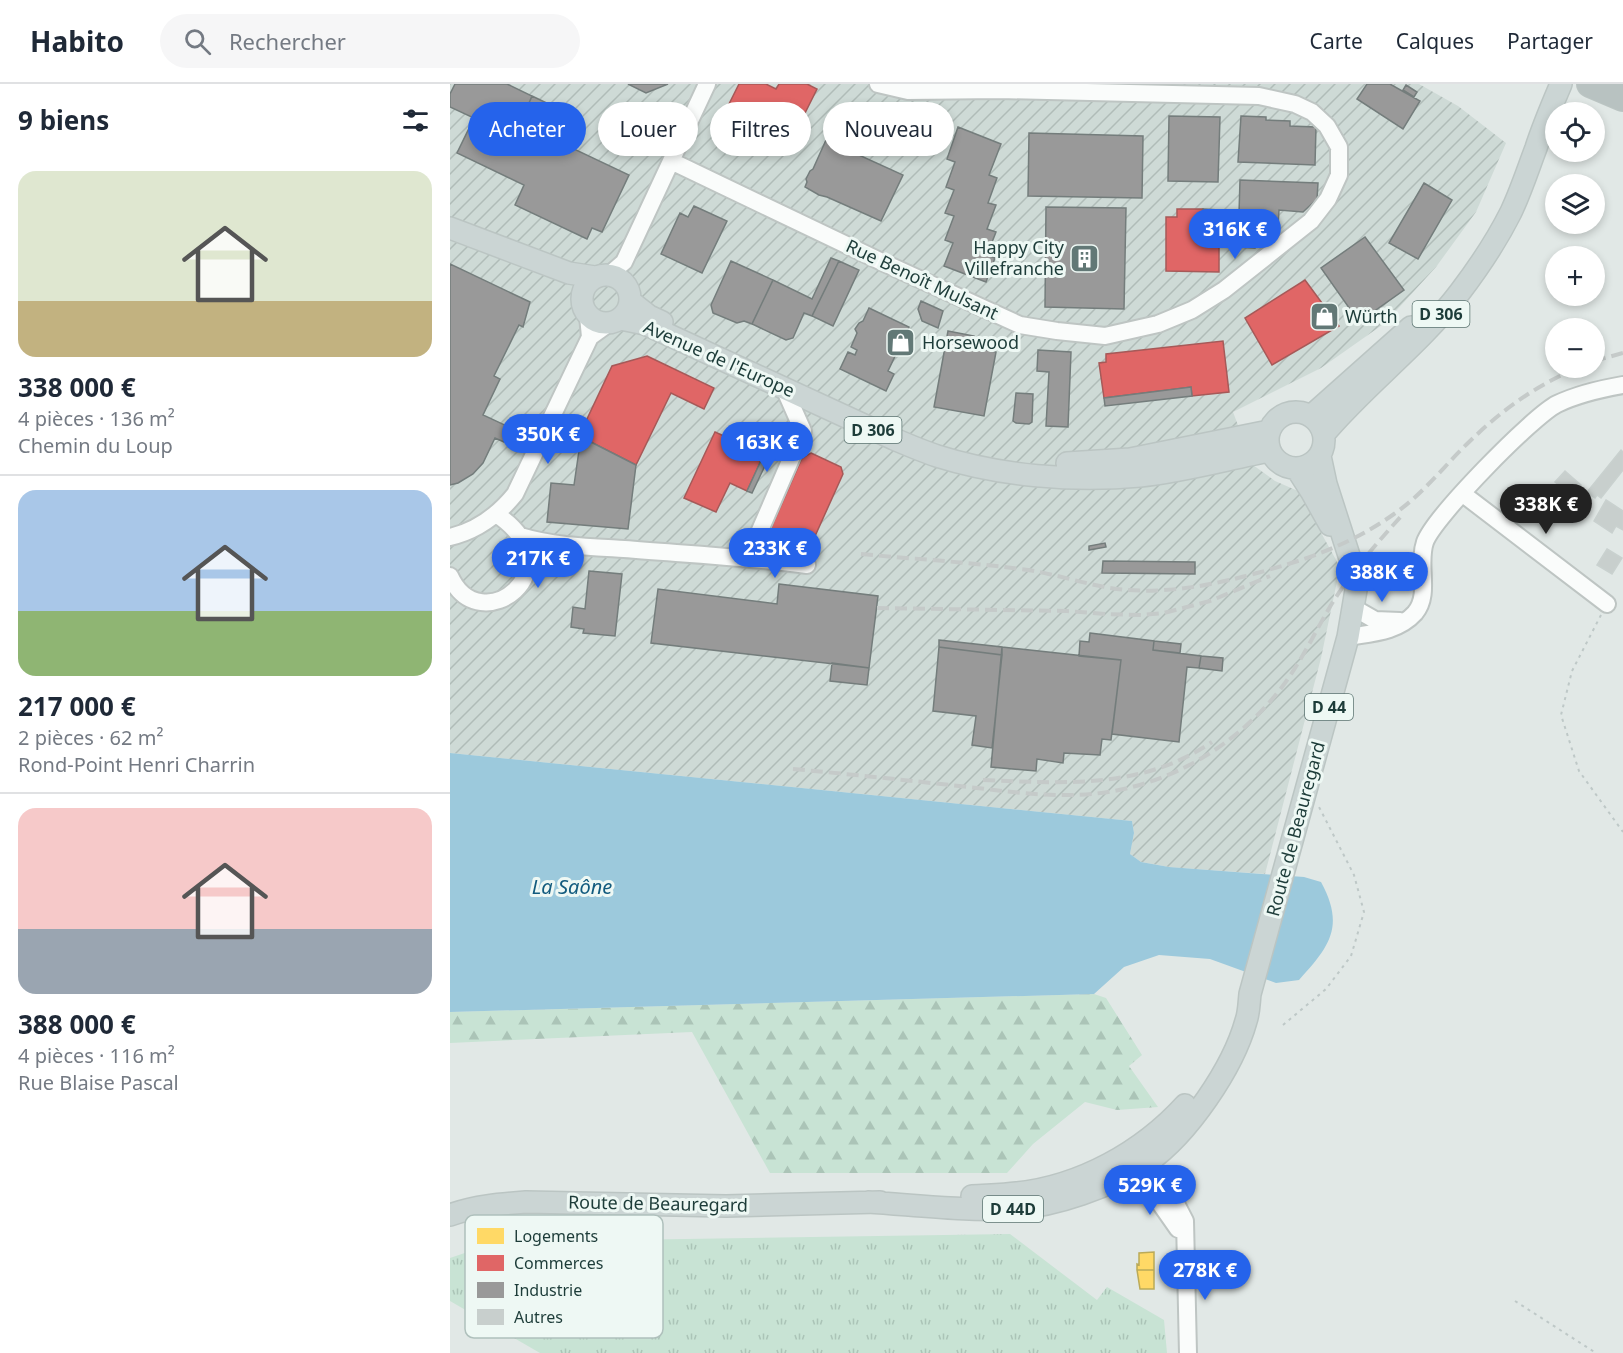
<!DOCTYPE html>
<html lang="fr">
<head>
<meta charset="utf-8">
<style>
  body { margin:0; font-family:"Noto Sans",sans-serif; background:#f6f6f7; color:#1f2937; height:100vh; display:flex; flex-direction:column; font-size:22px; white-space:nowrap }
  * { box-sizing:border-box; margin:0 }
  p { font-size:20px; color:#747a83 }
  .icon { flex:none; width:33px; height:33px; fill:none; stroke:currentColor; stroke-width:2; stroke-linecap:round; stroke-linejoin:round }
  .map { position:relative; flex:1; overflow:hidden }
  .details { display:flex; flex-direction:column; background:#fff; width:450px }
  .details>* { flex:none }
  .hud { position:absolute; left:18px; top:18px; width:570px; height:54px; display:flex; gap:12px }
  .fabs { position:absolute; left:1095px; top:18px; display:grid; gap:12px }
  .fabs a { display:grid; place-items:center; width:60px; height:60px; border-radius:50%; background:#fff; box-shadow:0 3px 9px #0003; font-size:30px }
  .price { position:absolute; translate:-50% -51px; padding:0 14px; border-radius:21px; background:#2563eb; color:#fff; font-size:20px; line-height:39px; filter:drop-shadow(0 2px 3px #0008) }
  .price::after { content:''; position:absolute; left:50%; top:36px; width:18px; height:14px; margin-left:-9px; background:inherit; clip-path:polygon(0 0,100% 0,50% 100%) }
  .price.active { background:#222; color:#fff }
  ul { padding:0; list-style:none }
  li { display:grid; align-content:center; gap:12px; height:318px; padding:0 18px }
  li+li { border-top:2px solid #e0e1e3 }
  li span { display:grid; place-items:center; height:186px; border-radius:18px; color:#555 }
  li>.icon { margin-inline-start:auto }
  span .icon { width:108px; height:108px; fill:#fffc; stroke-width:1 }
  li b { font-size:26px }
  h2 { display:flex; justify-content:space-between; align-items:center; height:72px; padding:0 18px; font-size:26px }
  .chip { padding:0 21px; border-radius:27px; background:#fff; box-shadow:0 3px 9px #0003; font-size:21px; line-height:54px }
  .chip.active { background:#2563eb; color:#fff }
  header { display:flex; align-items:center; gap:36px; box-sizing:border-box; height:84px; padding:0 30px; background:#fff; border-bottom:2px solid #e0e1e3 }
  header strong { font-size:28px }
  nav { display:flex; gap:33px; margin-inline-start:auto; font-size:21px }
  .search { width:420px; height:54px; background:#f6f6f7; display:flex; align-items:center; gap:15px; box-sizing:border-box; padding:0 21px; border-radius:33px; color:#747a83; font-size:22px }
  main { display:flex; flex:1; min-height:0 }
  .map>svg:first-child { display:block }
  .industrial { fill:url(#industrial-furrows) }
  .grass { fill:url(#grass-tufts) }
  .forest { fill:url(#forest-firs) }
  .water { fill:#9cc9dc }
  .homes { fill:#ffd966; stroke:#bbaa58; stroke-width:1.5 }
  .shops { fill:#e06666; stroke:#a65958; stroke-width:1.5 }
  .industry { fill:#999; stroke:#747d7c; stroke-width:1.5 }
  .building { fill:#c8cfcd; stroke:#c9d1cf; stroke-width:1.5 }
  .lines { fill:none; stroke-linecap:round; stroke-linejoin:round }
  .minor-casing { stroke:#bec5c3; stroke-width:20 }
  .major-casing { stroke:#bbc5c3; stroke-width:24 }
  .highway-casing { stroke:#bbc5c3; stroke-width:28 }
  .path { stroke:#bec8c7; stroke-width:2; stroke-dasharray:3 4.5; stroke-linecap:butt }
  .minor { stroke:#fafcfb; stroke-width:16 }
  .major { stroke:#cbd5d4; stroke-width:21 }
  .highway { stroke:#b8c2c1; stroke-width:26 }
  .rail { stroke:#c5cac9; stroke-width:4; stroke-dasharray:12 6; stroke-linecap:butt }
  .labels { text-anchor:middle; stroke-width:6; stroke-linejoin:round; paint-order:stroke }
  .shield { fill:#eef8f4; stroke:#5c7471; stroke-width:1.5 }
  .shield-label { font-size:16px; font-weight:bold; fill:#1d3c39 }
  .poi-label { font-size:18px; fill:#1d3c39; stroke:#eef8f4; text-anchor:start }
  .street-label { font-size:18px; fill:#1d3c39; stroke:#eef8f4 }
  .water-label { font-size:20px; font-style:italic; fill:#125b7e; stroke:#eef8f4 }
  .key { fill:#eef8f4; stroke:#afc0bc; stroke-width:1.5 }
  .key-label { font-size:16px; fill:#1d3c39 }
</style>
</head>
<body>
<header>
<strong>Habito</strong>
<div class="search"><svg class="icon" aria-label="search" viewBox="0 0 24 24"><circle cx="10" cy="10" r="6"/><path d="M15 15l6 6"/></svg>Rechercher</div>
<nav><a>Carte</a><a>Calques</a><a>Partager</a></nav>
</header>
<main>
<section class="details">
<h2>9 biens<svg class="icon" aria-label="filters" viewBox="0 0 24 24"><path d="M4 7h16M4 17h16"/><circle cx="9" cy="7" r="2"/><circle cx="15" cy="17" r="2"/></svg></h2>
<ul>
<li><span style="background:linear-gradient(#dfe7d0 70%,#c2b280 0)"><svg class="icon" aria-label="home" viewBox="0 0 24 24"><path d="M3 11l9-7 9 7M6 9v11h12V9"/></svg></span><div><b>338 000 €</b><p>4 pièces · 136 m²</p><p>Chemin du Loup</p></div></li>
<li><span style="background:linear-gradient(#a9c7e8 65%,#8fb573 0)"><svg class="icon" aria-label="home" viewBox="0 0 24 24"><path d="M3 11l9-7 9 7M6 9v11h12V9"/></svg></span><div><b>217 000 €</b><p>2 pièces · 62 m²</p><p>Rond-Point Henri Charrin</p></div></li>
<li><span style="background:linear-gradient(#f6c9c9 65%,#9aa5b1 0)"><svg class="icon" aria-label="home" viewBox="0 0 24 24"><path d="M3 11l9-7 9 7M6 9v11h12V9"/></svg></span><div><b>388 000 €</b><p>4 pièces · 116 m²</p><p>Rue Blaise Pascal</p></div></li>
</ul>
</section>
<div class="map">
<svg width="1173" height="1269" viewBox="0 0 1173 1269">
  <defs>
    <pattern id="industrial-furrows" width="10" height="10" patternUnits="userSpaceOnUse" patternTransform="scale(1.5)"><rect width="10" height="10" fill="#cedad6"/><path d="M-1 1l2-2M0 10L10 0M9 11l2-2" fill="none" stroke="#b0bcb8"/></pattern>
    <pattern id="grass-tufts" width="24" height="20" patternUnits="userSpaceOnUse" patternTransform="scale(1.5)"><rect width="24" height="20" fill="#c8e3d4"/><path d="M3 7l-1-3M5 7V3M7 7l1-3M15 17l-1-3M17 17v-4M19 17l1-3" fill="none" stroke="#abc4b7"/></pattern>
    <pattern id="forest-firs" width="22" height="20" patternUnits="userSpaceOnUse" patternTransform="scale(1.5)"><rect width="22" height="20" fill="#c8e3d4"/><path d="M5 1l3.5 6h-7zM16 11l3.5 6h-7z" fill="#abc4b7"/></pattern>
  </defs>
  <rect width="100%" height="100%" fill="#e1e8e6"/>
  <path class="industrial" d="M0,0h969l39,22 48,37 -30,69 -40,55 -51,56 -64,45 -88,44 20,53 22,16 23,10 42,76 -19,91 -56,216 -96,-7 -28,-5 -11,-8 4,-21 -2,-12 -682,-68z"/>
  <path class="grass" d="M560,1150l87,66 10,-13 57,33 3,33h-627l-90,-52v-43l47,-16z"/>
  <path class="forest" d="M644,910l12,4 36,57 -13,11 29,41 -41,3 -32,-8 -52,42 -26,29h-237l-78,-141 -242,11v-31z"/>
  <path class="water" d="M0,669l682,68 2,12 -4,21 11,8 28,5 135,10 17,5c24,44 9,64 -22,98l-23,3 -66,-24 -51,-4 -35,12 -30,27 -644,18z"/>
  <path class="homes" d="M704,1168v18h-17v-6l2,1v-12z
    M687,1186h17v19h-14z"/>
  <path class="shops" d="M289,0h27l10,5 3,-5h28l10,5 -25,50 -32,-16 -8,16 -33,-15z
    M727,125h26v9h16v54l-53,-1v-54h11z
    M855,196l34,46 -67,39 -27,-47z
    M773,257l6,51 -37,4 -1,-9 -87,11 -5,-35 7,-1v-8z
    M197,272l67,32 -10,21 -33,-16 -35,72 -57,-29 33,-70z
    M265,348l49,22 -17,37 -17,-8 -14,29 -32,-14z
    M361,369l30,14 2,7 -32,71 -8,-3 -7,16 -32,-14 38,-86z"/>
  <path class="industry" d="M5,0h52l25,12 -3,7 38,19 -10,19 72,34 -27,57 -10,-4 -5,11 -72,-34 9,-20 -67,-32 17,-35 -24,-11v-13z
    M178,0h40l-22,9z
    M917,0h23l30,17 -17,28 -46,-30z
    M956,1l11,7 -3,5 -11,-7z
    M82,12l19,9 -4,7 -18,-9z
    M719,32l51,1 -2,65 -50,-1z
    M791,32l25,1v3l24,1v5l26,1 -1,38 -77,-3z
    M508,43l43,17 -12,31 8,3 -9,25 8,2 -9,24 9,3 -9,23 8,3 -9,24 -42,-16 9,-23 -8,-3 9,-24 -9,-3 9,-23 -8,-3 9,-25 -8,-3z
    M579,49l114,3 -1,62 -114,-2z
    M376,56l77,35 -22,46 -54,-24 -8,-2 -14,-8 2,-5 -1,-3 4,-8 3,-2z
    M790,96l78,3 -1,16 -14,13 -24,-2 -1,16h-10l-1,12h-11l-1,10 -17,-1z
    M974,99l28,17 -34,59 -29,-16z
    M244,122l33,15 -25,52 -41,-19 19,-41 8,4z
    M596,123l80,1 -2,101 -79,-2z
    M753,125l16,1v8h-16z
    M915,153l39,53 -45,32 -38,-54z
    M381,174l8,3 -27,55 -8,-3 -11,25 -7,2 -34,-16 21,-44 39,19z
    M281,177l42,19 -21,44 -8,-3 -7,2 -24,-10 -2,-8z
    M389,177l20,9 -26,56 -21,-10z
    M0,180l80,38 -7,25 -4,-2 -25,51 6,3 -17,36 28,13 -7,14 -9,-4 -12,25 -10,11 -15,9 -8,2z
    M471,217l22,10 -5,17 -16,-7 -4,-12z
    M419,224l40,19 -21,44 6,3 -8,17 -46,-22 8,-17 7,3 2,-5 -6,-3 6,-14 -2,-4 4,-6 4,-2z
    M498,247l26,5 -2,11 24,5 -12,64 -50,-9z
    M588,266l33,2 -3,75 -22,-1 3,-54 -12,-1z
    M741,303l1,9 -87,10 -1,-8z
    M566,309l17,1 -1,28 -3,2 -13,-1 -3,-2z
    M131,353l55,28 -8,64 -81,-7 4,-39 23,2z
    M291,353l31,14 -20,42 -5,-2 17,-37 -26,-11z
    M353,458l8,3 -7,15 -8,-2z
    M655,459l1,4 -17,3v-4z
    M653,477l92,1v12l-93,-1z
    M139,487l33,3 -7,62 -32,-3 1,-4 -13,-2 2,-20 12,2z
    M329,500l99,12 -9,72 -218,-25 7,-54 119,15z
    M640,549l64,8 -1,9 48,6 -2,12 -12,-1 -8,75 -67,-8 9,-74 -42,-4 1,-15 9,1z
    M489,556l63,7v8l-63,-8z
    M704,557l27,3 -1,9 -27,-3z
    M489,563l63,8 -10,93 -20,-3 4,-29 -43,-5z
    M552,563l119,13 -10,80 -9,-1 -2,16 -36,-2 -1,10 -26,-4 -1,12 -45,-4z
    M751,572l22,2 -1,13 -23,-3z
    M382,579l37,5 -2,17 -37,-4z"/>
  <path class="building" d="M1171,366l2,2v18l-22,28 -4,-3 -2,3 -8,-6z
    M1115,387l16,14 -9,11 -17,-14z
    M1156,416l17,11v19l-7,-4 -4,7 -18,-12z
    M1157,465l15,9 -10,16 -15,-9z"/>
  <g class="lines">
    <defs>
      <path id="minor" d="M221,77l211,101 138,63 37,6 48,5 53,-12 34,-14 32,-20 87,-69 17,-22 11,-24v-28l-12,-21 -15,-14 -17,-8 -36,-8 -259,-6 -92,1 -30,-7
        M159,191l15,-13 83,-178
        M138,232l2,21
        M1013,410l144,110
        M70,452c33,10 70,11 104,13 61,5 122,8 183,16
        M0,453c26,-6 48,-22 65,-43l75,-157 18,-13
        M298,474l55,-127 -19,-43
        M0,492c30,67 128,-8 46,-62
        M904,524l21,12 25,1
        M898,553c24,-4 50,-5 67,-24 16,-19 2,-48 10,-71 9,-25 108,-126 132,-138 21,-10 43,-15 66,-19
        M699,1077l20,29 16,31 3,132
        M686,1085l42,60"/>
      <path id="major" d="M0,144l119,45 26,4
        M132 215a24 24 0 1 1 48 0a24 24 0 1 1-48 0Z
        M180,217l19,15 13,6
        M171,235l24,5 249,115c14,6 28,12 43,17 63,20 136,26 203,20 41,-4 88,-17 130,-25
        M818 356a28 28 0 1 1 56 0a28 28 0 1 1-56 0Z
        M861,332l100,-89
        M874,350c42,-50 96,-89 136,-142 19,-25 37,-52 51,-80 10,-21 17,-43 25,-64 7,-22 16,-43 25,-64
        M617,379l63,-4 139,-28
        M847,385l14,22 19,34
        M522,1112c15,-1 30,-1 45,-3 64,-7 125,-41 168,-88
        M418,1118c47,3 95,9 142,7 44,-2 101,-22 138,-47 40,-28 85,-94 98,-141 3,-8 3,-18 4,-27l98,-357 8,-47 -2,-19 -28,-87 -6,-28
        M0,1131c25,-9 50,-11 76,-13l200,4 154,-4"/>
      <path id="highway" d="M1140,0l33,14"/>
    </defs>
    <use href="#minor" class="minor-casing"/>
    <use href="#major" class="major-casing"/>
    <use href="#highway" class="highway-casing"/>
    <path class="path" d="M1151,531l-29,56 -11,44 18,56 44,61
      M833,941l43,-36 25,-33 13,-44 -10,-37 -35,-68
      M1065,1217l81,52"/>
    <use href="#minor" class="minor"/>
    <use href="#major" class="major"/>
    <use href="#highway" class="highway"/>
    <path class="rail" d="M1144,277l29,-8
      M411,470c53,5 106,8 159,15 36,4 70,18 107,21 45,3 86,-5 130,-17 49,-13 95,-29 137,-59 29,-20 50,-48 75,-72 34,-33 65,-55 108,-74
      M427,524l190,3 38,3 37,1 22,-2 46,-12 60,-25
      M343,685c55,5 111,11 166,17 38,4 76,10 113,9 83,-1 160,-43 210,-108 19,-25 33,-55 49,-82 21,-34 46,-62 73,-92
      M533,696c82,3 158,10 229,-38"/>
  </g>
  <defs>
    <symbol id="building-square" viewBox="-11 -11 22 22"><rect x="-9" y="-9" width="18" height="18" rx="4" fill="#627876" stroke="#eef8f4"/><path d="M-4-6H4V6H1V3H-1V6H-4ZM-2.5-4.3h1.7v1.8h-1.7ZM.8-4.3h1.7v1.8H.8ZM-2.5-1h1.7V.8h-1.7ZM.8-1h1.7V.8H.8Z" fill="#fff"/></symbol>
    <symbol id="shop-square" viewBox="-11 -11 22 22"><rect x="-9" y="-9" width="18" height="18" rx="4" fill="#627876" stroke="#eef8f4"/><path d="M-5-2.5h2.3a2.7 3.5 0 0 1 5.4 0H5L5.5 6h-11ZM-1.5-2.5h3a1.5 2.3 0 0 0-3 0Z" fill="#fff"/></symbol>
  </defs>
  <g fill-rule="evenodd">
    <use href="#building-square" x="618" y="158" width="33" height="33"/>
    <use href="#shop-square" x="858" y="216" width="33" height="33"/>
    <use href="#shop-square" x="434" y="242" width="33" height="33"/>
  </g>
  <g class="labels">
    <g class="shield">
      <rect x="962.5" y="217" width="57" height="26" rx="4.5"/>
      <rect x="394.5" y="333" width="57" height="26" rx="4.5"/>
      <rect x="855" y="610" width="48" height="26" rx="4.5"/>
      <rect x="533" y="1112" width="60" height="26" rx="4.5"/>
    </g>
    <g class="shield-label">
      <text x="991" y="236">D 306</text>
      <text x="423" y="352">D 306</text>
      <text x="879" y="629">D 44</text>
      <text x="563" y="1131">D 44D</text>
    </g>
    <g class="poi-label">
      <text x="614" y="170" text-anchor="end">Happy City<tspan x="614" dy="21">Villefranche</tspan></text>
      <text x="895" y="239">Würth</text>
      <text x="472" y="265">Horsewood</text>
    </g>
    <g class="street-label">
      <text transform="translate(472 196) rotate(25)" y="6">Rue Benoît Mulsant</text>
      <text transform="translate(269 275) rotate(24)" y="6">Avenue de l'Europe</text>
      <text transform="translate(846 745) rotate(-75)" y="6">Route de Beauregard</text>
      <text transform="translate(208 1120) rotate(1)" y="6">Route de Beauregard</text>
    </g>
    <g class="water-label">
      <text x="122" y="810">La Saône</text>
    </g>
  </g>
  <rect x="15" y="1131" width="198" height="123" rx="9" class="key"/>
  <rect x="27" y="1144" width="27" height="16" fill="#ffd966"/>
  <rect x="27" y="1171" width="27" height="16" fill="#e06666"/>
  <rect x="27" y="1198" width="27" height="16" fill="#999"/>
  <rect x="27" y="1225" width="27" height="16" fill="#c8cfcd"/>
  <g class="key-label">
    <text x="64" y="1158">Logements</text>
    <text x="64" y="1185">Commerces</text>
    <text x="64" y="1212">Industrie</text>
    <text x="64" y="1239">Autres</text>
  </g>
</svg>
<div class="fabs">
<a><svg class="icon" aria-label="locate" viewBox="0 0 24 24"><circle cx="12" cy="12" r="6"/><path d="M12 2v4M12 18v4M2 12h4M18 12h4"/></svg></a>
<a><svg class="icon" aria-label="layers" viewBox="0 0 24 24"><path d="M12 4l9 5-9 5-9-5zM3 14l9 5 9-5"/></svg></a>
<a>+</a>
<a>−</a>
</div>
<b class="price" style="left:785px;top:176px">316K €</b>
<b class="price" style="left:98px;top:381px">350K €</b>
<b class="price" style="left:317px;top:389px">163K €</b>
<b class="price active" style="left:1096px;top:451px">338K €</b>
<b class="price" style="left:325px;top:495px">233K €</b>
<b class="price" style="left:88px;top:505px">217K €</b>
<b class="price" style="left:932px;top:519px">388K €</b>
<b class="price" style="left:700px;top:1132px">529K €</b>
<b class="price" style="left:755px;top:1217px">278K €</b>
<div class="hud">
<a class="chip active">Acheter</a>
<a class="chip">Louer</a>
<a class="chip">Filtres</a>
<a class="chip">Nouveau</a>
</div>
</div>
</main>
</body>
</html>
